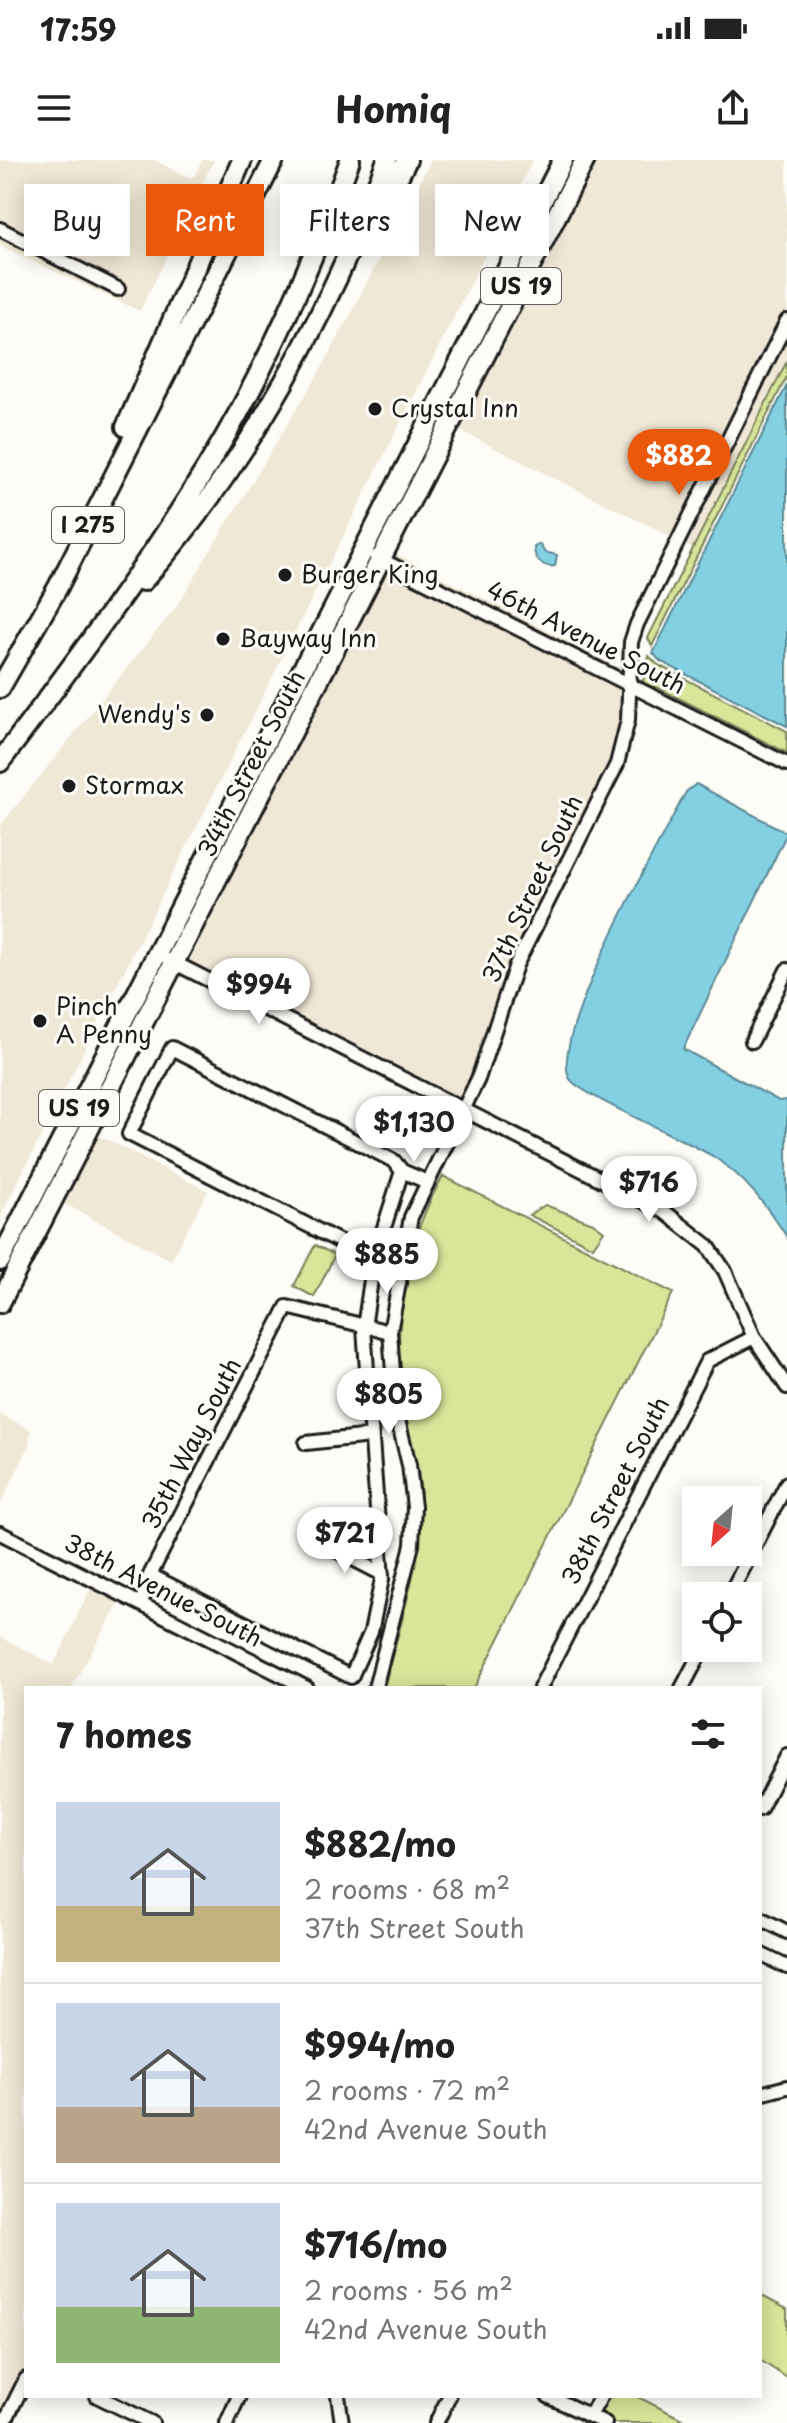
<!DOCTYPE html>
<html lang="en">
<head>
<meta charset="utf-8">
<style>
  body { margin:0; font-family:"Playpen Sans",sans-serif; background:#f2f2f2; color:#222; height:100vh; display:flex; flex-direction:column; font-size:30px; white-space:nowrap }
  * { box-sizing:border-box; margin:0 }
  p { font-size:26px; color:#767676 }
  .icon { flex:none; width:44px; height:44px; fill:none; stroke:currentColor; stroke-width:2; stroke-linecap:round; stroke-linejoin:round }
  .map { position:relative; flex:1; overflow:hidden }
  .drawer { position:absolute; left:24px; top:1526px; width:738px; height:712px; display:flex; flex-direction:column; background:#fff; border-radius:0px; box-shadow:0 4px 20px #0003 }
  .drawer>* { flex:none }
  .top-card { position:absolute; left:24px; top:24px; width:740px; height:72px; display:flex; gap:16px }
  .needle { width:52px; rotate:207deg }
  .buttons { position:absolute; left:682px; top:1326px; display:grid; gap:16px }
  .buttons a { display:grid; place-items:center; width:80px; height:80px; border-radius:0px; background:#fff; box-shadow:0 4px 20px #0003; font-size:40px }
  .price { position:absolute; translate:-50% -68px; padding:0 18px; border-radius:28px; background:#fff; color:#222; font-size:26px; line-height:52px; filter:drop-shadow(0 2px 4px #0008) }
  .price::after { content:''; position:absolute; left:50%; top:48px; width:24px; height:18px; margin-left:-12px; background:inherit; clip-path:polygon(0 0,100% 0,50% 100%) }
  .price.selected { background:#ea580c; color:#fff }
  ul { padding:0; list-style:none }
  li { display:flex; align-items:center; gap:24px; height:200px; padding:0 32px }
  li+li { border-top:2px solid #e0e0e0 }
  li span { display:grid; place-items:center; flex:none; width:224px; height:160px; border-radius:0px; color:#555 }
  li>.icon { margin-inline-start:auto }
  span .icon { width:96px; height:96px; fill:#fffc; stroke-width:1 }
  li b { font-size:34px }
  h2 { display:flex; justify-content:space-between; align-items:center; height:96px; padding:0 32px; font-size:34px }
  .tag { padding:0 28px; border-radius:0px; background:#fff; box-shadow:0 4px 20px #0003; font-size:28px; line-height:72px }
  .tag.selected { background:#ea580c; color:#fff }
  .status { display:flex; justify-content:space-between; align-items:center; height:56px; padding:0 40px; background:#fff; direction:ltr }
  .status svg { height:22px; fill:currentColor }
  header { display:flex; justify-content:space-between; align-items:center; height:104px; padding:0 32px; background:#fff; font-size:36px; font-weight:700 }
  .map>svg:first-child { display:block }
  .built { fill:#f0e8d6 }
  .green { fill:#d7e699; stroke:#7a815a; stroke-width:2 }
  .water { fill:#83d0e3; stroke:#5a8893; stroke-width:2 }
  .lines { fill:none; stroke-linecap:round; stroke-linejoin:round }
  .minor-casing { stroke:#1c1c1c; stroke-width:18 }
  .highway-casing { stroke:#1c1c1c; stroke-width:24 }
  .minor { stroke:#fdfcf7; stroke-width:12 }
  .highway { stroke:#fdfcf7; stroke-width:18 }
  .poi-dot { fill:#1c1c1c; stroke:#fdfcf7; stroke-width:3 }
  .labels { text-anchor:middle; stroke-width:6; stroke-linejoin:round; paint-order:stroke }
  .shield { fill:#fdfcf7; stroke:#605f5e; stroke-width:2 }
  .shield-label { font-size:22px; font-weight:bold; fill:#1c1c1c }
  .poi-label { font-size:24px; fill:#1c1c1c; stroke:#fdfcf7; text-anchor:start }
  .street-label { font-size:24px; fill:#1c1c1c; stroke:#fdfcf7 }
</style>
</head>
<body>
<div class="status"><b>17:59</b><svg viewBox="0 0 49 12"><path d="M0 12V9h3v3zM5 12V6h3v6zM10 12V3h3v9zM15 12V0h3v12zM26 1h20v11H26zM47 4h2v5h-2z"/></svg></div>
<header><svg class="icon" aria-label="menu" viewBox="0 0 24 24"><path d="M4 6h16M4 12h16M4 18h16"/></svg>Homiq<svg class="icon" aria-label="share" viewBox="0 0 24 24"><path d="M12 15V3M7 8l5-5 5 5M5 13v7h14v-7"/></svg></header>
<div class="map">
<svg width="787" height="2263" viewBox="0 0 787 2263">
  <rect width="100%" height="100%" fill="#fdfcf7"/>
  <filter id="ink" filterUnits="userSpaceOnUse"><feTurbulence type="fractalNoise" baseFrequency=".0125" numOctaves="2"/><feDisplacementMap in="SourceGraphic" scale="16" xChannelSelector="R" yChannelSelector="G"/><feConvolveMatrix kernelMatrix="1 2 1 2 8 2 1 2 1" color-interpolation-filters="sRGB"/></filter>
  <g filter="url(#ink)">
    <path class="built" d="M0,0h154l36,18 5,-3 7,-15h12l-74,151 -140,-65v-11l119,60 5,-8 -124,-63z
      M431,0h102l-533,1057v-391l176,-219 149,-244z
      M590,0h197v151l-114,227 -218,-110z
      M787,171v30l-94,188 -12,-6z
      M392,392l234,119 1,6 -238,-119z
      M385,407l242,122 -7,54 -159,359 -273,-138z
      M96,974l112,57 -37,69 -110,-58z
      M0,1254l31,16 -2,17 -29,58z
      M92,1425l29,15 -50,88h-45v681l-26,52v-784l54,28z"/>
    <path class="green" d="M787,201v15l-135,270 -4,-8z
      M649,496l9,9 129,66v22l-132,-67 -6,3 -7,-4z
      M443,1016l230,117 -199,395h-90c15,-61 37,-122 37,-185 0,-39 -16,-76 -20,-115 -7,-74 5,-148 42,-212z
      M545,1045l48,18 11,8 -11,16 -64,-32z
      M315,1085l20,10 -21,42 -20,-11z
      M760,2135l27,14v69l-27,-18z
      M595,2236h41l54,27h-108z"/>
    <path class="water" d="M787,225v341l-127,-65 -7,-8z
      M540,384l4,8 13,3 -2,11c-12,2 -21,-6 -21,-19z
      M696,624l91,49 -104,216 96,52 8,-1v137c-20,-31 -42,-60 -73,-80 -25,-16 -134,-62 -144,-78 -24,-39 92,-241 116,-287z"/>
    <g class="lines">
      <defs>
        <path id="minor" d="M0,69l118,60
          M376,397l411,207
          M169,800l496,252 43,34 17,25 29,66 33,50
          M752,881l35,-71
          M374,1099l-245,-125 43,-86 222,113 8,10 23,10
          M306,1283l65,-7
          M0,1373l307,155
          M324,1384l58,30
          M150,1415l201,102 20,-45 11,-53 -18,-251 10,-69 28,-88
          M729,1436l58,-113
          M141,1444l9,-29 137,-268 103,25
          M375,1528l37,-143 2,-38 -5,-42 -13,-53 -6,-80 21,-115 67,-138 38,-114 101,-201 11,-44 3,-78 6,-18 150,-303
          M540,1528l167,-327 47,-24
          M682,1528l21,-40
          M760,1649l27,-53
          M760,1758l27,14
          M760,1794l27,13
          M760,1934l27,-7
          M97,2236l55,27
          M338,2236l4,27
          M548,2236l57,27
          M590,2256l11,-20
          M4,2263l22,-44
          M227,2263l12,-27
          M436,2263l13,-26"/>
        <path id="highway" d="M368,76l39,-76
          M126,267l116,-267
          M143,421c110,-124 185,-267 244,-421
          M0,528l58,-101 216,-427
          M0,602c85,-113 172,-228 240,-352 43,-80 79,-165 110,-250
          M0,1101l563,-1101
          M0,1143l585,-1143"/>
      </defs>
      <use href="#minor" class="minor-casing"/>
      <use href="#highway" class="highway-casing"/>
      <use href="#minor" class="minor"/>
      <use href="#highway" class="highway"/>
    </g>
  </g>
  <g class="poi-dot">
    <circle cx="375" cy="249" r="8"/>
    <circle cx="285" cy="415" r="8"/>
    <circle cx="223" cy="479" r="8"/>
    <circle cx="207" cy="555" r="8"/>
    <circle cx="69" cy="626" r="8"/>
    <circle cx="40" cy="861" r="8"/>
  </g>
  <g class="labels">
    <g class="shield">
      <rect x="481" y="108" width="80" height="36" rx="6"/>
      <rect x="52" y="347" width="72" height="36" rx="6"/>
      <rect x="39" y="930" width="80" height="36" rx="6"/>
    </g>
    <g class="shield-label">
      <text x="521" y="134">US 19</text>
      <text x="88" y="373">I 275</text>
      <text x="79" y="956">US 19</text>
    </g>
    <g class="poi-label">
      <text x="391" y="257">Crystal Inn</text>
      <text x="301" y="423">Burger King</text>
      <text x="239" y="487">Bayway Inn</text>
      <text x="191" y="563" text-anchor="end">Wendy's</text>
      <text x="85" y="634">Stormax</text>
      <text x="56" y="855">Pinch<tspan x="56" dy="28">A Penny</tspan></text>
    </g>
    <g class="street-label">
      <text transform="translate(586 478) rotate(27)" y="8">46th Avenue South</text>
      <text transform="translate(252 604) rotate(-63)" y="8">34th Street South</text>
      <text transform="translate(533 729) rotate(-65)" y="8">37th Street South</text>
      <text transform="translate(192 1284) rotate(-63)" y="8">35th Way South</text>
      <text transform="translate(616 1331) rotate(-63)" y="8">38th Street South</text>
      <text transform="translate(163 1431) rotate(27)" y="8">38th Avenue South</text>
    </g>
  </g>
</svg>
<div class="buttons">
<a><svg class="needle" viewBox="-14 -14 28 28"><path d="M0-13l5 13h-10z" fill="#e53935"/><path d="M0 13l5-13h-10z" fill="#767676"/></svg></a>
<a><svg class="icon" aria-label="locate" viewBox="0 0 24 24"><circle cx="12" cy="12" r="6"/><path d="M12 2v4M12 18v4M2 12h4M18 12h4"/></svg></a>
</div>
<b class="price selected" style="left:679px;top:337px">$882</b>
<b class="price" style="left:259px;top:866px">$994</b>
<b class="price" style="left:414px;top:1004px">$1,130</b>
<b class="price" style="left:649px;top:1064px">$716</b>
<b class="price" style="left:387px;top:1136px">$885</b>
<b class="price" style="left:389px;top:1276px">$805</b>
<b class="price" style="left:345px;top:1415px">$721</b>
<div class="top-card">
<a class="tag">Buy</a>
<a class="tag selected">Rent</a>
<a class="tag">Filters</a>
<a class="tag">New</a>
</div>
<section class="drawer">
<h2>7 homes<svg class="icon" aria-label="filters" viewBox="0 0 24 24"><path d="M4 7h16M4 17h16"/><circle cx="9" cy="7" r="2"/><circle cx="15" cy="17" r="2"/></svg></h2>
<ul>
<li><span style="background:linear-gradient(#c9d6e8 65%,#c2b280 0)"><svg class="icon" aria-label="home" viewBox="0 0 24 24"><path d="M3 11l9-7 9 7M6 9v11h12V9"/></svg></span><div><b>$882/mo</b><p>2 rooms · 68 m²</p><p>37th Street South</p></div></li>
<li><span style="background:linear-gradient(#c9d6e8 65%,#b9a48a 0)"><svg class="icon" aria-label="home" viewBox="0 0 24 24"><path d="M3 11l9-7 9 7M6 9v11h12V9"/></svg></span><div><b>$994/mo</b><p>2 rooms · 72 m²</p><p>42nd Avenue South</p></div></li>
<li><span style="background:linear-gradient(#c9d6e8 65%,#8fb573 0)"><svg class="icon" aria-label="home" viewBox="0 0 24 24"><path d="M3 11l9-7 9 7M6 9v11h12V9"/></svg></span><div><b>$716/mo</b><p>2 rooms · 56 m²</p><p>42nd Avenue South</p></div></li>
</ul>
</section>
</div>
</body>
</html>
